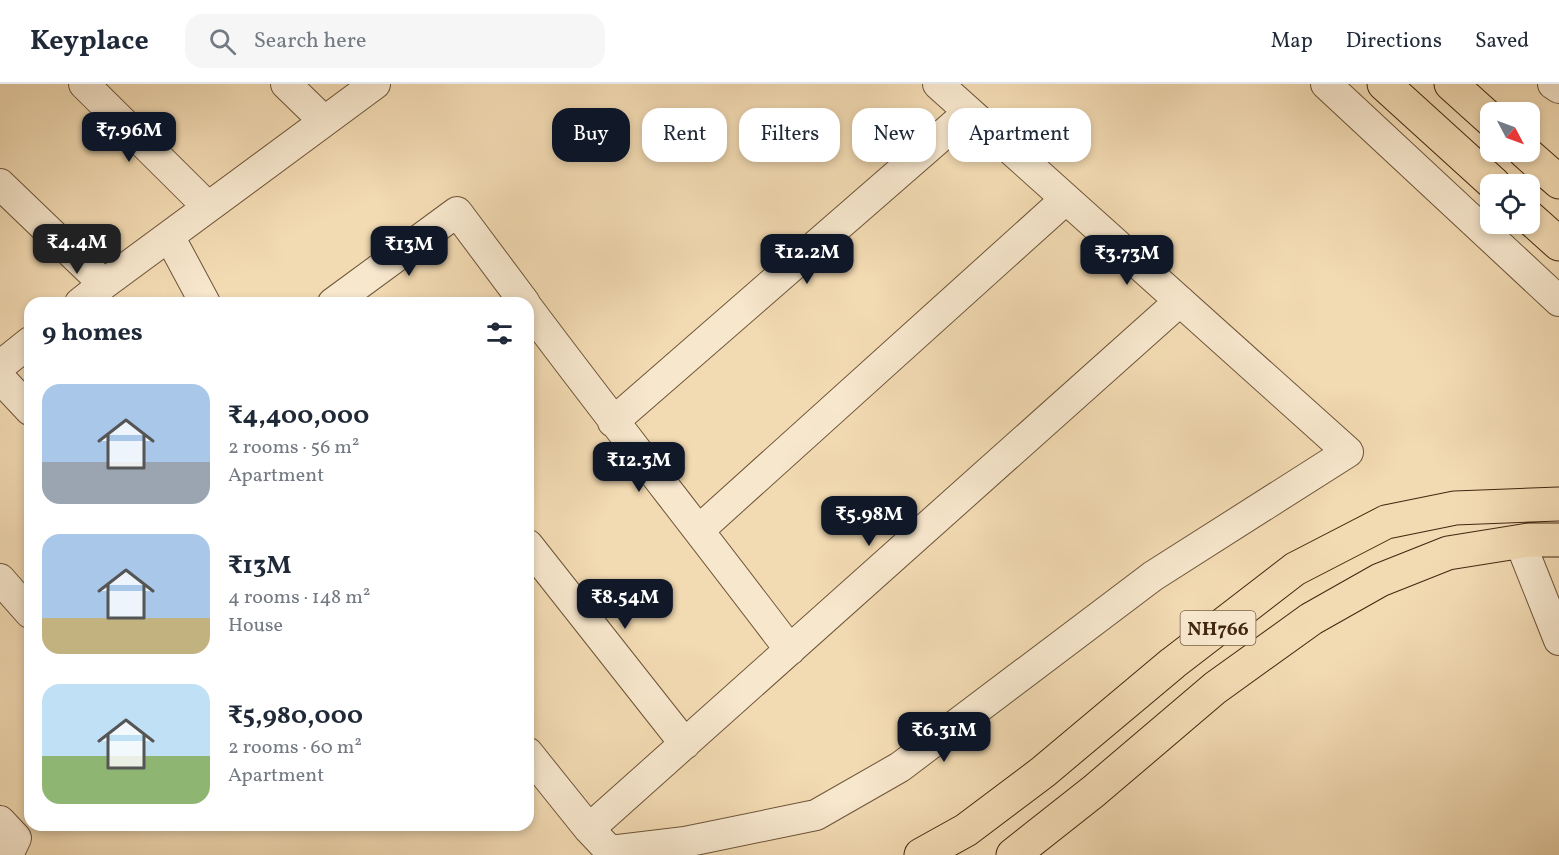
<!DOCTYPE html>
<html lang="en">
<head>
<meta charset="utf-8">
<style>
  body { margin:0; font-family:Vollkorn,serif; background:#f6f6f7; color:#1f2937; height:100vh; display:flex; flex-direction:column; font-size:22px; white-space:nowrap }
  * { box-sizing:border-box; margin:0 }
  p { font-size:20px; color:#747a83 }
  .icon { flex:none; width:33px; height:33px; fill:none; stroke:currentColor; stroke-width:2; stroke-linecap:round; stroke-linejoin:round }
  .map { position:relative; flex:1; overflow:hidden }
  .drawer { position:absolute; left:24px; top:213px; width:510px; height:534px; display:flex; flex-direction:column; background:#fff; border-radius:18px; box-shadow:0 3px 9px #0003 }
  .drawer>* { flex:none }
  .guide { position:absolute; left:552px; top:24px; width:570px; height:54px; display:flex; gap:12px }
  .needle { width:39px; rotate:131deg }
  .controls { position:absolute; left:1480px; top:18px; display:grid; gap:12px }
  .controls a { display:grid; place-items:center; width:60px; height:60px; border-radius:12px; background:#fff; box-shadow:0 3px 9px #0003; font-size:30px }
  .price { position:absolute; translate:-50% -51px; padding:0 14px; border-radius:12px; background:#111827; color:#fff; font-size:20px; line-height:39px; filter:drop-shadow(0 2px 3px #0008) }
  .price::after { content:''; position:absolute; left:50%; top:36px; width:18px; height:14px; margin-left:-9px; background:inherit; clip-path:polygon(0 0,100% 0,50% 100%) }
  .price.current { background:#222; color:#fff }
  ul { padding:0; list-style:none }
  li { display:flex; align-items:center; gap:18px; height:150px; padding:0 18px }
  li span { display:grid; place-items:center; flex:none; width:168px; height:120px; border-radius:18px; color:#555 }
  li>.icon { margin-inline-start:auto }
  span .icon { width:72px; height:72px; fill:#fffc; stroke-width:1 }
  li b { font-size:26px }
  h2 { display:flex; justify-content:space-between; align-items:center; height:72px; padding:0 18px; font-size:26px }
  .pill { padding:0 21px; border-radius:18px; background:#fff; box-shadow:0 3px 9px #0003; font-size:21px; line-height:54px }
  .pill.current { background:#111827; color:#fff }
  header { display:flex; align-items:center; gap:36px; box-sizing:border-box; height:84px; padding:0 30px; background:#fff; border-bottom:2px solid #e0e1e3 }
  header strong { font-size:28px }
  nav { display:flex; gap:33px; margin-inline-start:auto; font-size:21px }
  .search { width:420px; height:54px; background:#f6f6f7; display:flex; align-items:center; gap:15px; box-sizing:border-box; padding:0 21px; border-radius:18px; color:#747a83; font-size:22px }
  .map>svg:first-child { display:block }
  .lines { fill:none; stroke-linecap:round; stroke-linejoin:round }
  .minor-casing { stroke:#6d5438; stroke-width:32 }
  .highway-casing { stroke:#412710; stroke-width:35 }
  .minor { stroke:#f7e7cd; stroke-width:30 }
  .highway { stroke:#f2dab2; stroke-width:33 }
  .labels { text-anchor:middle; stroke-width:6; stroke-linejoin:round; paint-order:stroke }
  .shield { fill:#f7e7cd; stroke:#786149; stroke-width:1.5 }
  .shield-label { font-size:20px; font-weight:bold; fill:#412710 }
</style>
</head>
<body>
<header>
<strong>Keyplace</strong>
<div class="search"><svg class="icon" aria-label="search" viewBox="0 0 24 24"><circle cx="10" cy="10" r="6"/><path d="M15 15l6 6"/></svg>Search here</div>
<nav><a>Map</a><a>Directions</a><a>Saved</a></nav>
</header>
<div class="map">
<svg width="1559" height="771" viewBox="0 0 1559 771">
  <rect width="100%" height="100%" fill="#f2dab2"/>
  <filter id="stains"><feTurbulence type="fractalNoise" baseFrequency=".00333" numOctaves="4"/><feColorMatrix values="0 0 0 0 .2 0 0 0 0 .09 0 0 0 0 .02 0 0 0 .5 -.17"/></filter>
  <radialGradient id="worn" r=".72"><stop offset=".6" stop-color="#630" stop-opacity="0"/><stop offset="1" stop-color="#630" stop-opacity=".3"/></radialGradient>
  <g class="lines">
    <defs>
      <path id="minor" d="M84,0l124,123
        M286,0l38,37
        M1326,0l233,217
        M1553,0l6,4
        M0,100l104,100 271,-200
        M169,152l36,67
        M80,219l24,-19
        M333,219l124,-91 68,91
        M528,224c86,115 175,227 262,342
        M0,282l30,-24
        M0,294l30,32
        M613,338l356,-310
        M699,446l367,-331
        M1520,458l39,98
        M528,461l157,199
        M0,495l30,34
        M528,669l61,76 21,22 75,-9 131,-27 84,-48 253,-191 195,-124 -410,-368
        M0,737l16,17 -8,17
        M589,745l591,-528"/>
      <path id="highway" d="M1384,0l110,100
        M1451,0l40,36
        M1525,68l34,30
        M1530,134l29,26
        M921,771l45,-25 77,-58 130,-109 122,-94 91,-47 69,-14 104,-4
        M1013,771l81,-64 121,-103 96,-69 69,-39 68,-27 81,-13h30"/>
    </defs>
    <use href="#minor" class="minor-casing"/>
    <use href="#highway" class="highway-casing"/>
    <use href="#minor" class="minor"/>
    <use href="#highway" class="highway"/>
  </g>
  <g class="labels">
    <rect class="shield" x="1180.5" y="527" width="75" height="34" rx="4.5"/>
    <g class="shield-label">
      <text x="1218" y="551">NH766</text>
    </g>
  </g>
  <rect width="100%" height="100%" filter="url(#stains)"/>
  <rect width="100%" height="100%" fill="url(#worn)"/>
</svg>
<div class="controls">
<a><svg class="needle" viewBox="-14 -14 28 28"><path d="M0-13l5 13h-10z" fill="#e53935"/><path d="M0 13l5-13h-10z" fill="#747a83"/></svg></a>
<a><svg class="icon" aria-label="locate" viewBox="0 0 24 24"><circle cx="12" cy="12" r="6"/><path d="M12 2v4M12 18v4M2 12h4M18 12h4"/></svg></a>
</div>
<b class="price" style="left:129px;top:79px">₹7.96M</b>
<b class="price current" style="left:77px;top:191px">₹4.4M</b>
<b class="price" style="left:409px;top:193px">₹13M</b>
<b class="price" style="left:807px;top:201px">₹12.2M</b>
<b class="price" style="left:1127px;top:202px">₹3.73M</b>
<b class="price" style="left:639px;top:409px">₹12.3M</b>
<b class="price" style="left:869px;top:463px">₹5.98M</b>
<b class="price" style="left:625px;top:546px">₹8.54M</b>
<b class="price" style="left:944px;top:679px">₹6.31M</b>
<div class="guide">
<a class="pill current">Buy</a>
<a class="pill">Rent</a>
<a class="pill">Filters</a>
<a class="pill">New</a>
<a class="pill">Apartment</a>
</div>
<section class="drawer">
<h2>9 homes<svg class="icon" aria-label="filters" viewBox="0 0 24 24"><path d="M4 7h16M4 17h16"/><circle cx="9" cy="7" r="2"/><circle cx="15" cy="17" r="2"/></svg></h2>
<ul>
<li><span style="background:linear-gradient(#a9c7e8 65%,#9aa5b1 0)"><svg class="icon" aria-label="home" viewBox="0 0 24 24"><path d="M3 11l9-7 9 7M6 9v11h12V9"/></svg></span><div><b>₹4,400,000</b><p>2 rooms · 56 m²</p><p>Apartment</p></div></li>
<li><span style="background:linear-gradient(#a9c7e8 70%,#c2b280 0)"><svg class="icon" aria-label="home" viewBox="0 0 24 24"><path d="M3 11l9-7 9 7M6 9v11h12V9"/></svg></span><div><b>₹13M</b><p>4 rooms · 148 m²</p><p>House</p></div></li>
<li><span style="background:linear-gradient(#bfe0f5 60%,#8fb573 0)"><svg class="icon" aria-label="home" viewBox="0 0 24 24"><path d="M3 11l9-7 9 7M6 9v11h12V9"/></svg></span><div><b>₹5,980,000</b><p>2 rooms · 60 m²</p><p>Apartment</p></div></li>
</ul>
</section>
</div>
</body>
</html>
